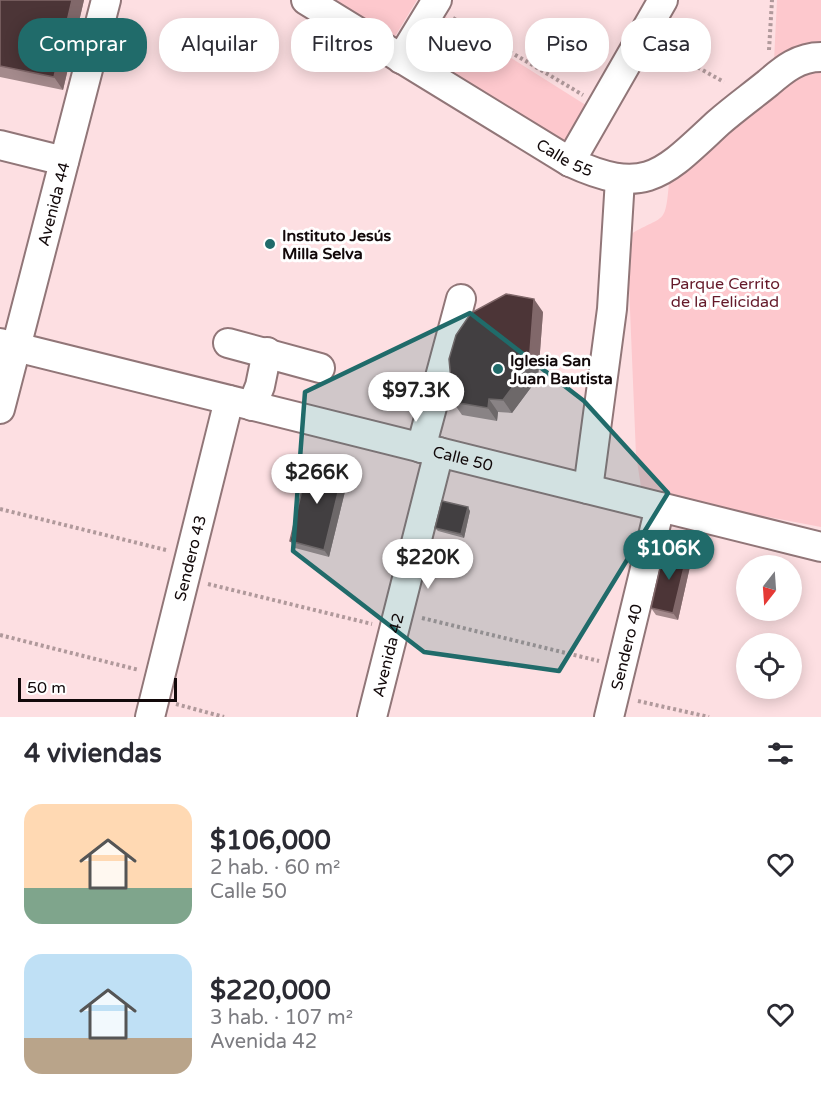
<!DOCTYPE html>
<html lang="es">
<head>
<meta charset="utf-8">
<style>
  body { margin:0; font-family:"Varela Round",sans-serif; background:#f7f7f7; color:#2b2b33; height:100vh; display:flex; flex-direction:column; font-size:22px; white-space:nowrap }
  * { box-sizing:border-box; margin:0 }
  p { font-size:20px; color:#7c7c81 }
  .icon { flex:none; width:33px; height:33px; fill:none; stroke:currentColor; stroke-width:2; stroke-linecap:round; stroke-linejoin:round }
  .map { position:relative; height:717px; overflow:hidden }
  .sheet { display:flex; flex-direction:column; background:#fff; flex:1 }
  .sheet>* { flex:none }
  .banner { position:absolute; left:18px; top:18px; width:786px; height:54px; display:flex; gap:12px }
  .needle { width:39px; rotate:197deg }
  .buttons { position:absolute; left:736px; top:555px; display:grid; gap:12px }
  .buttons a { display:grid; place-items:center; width:66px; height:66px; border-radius:50%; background:#fff; box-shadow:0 3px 15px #0003; font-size:30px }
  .scale { position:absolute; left:18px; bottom:15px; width:159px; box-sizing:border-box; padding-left:6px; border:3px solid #12090a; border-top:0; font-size:16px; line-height:21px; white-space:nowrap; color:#12090a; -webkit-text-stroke:4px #fff; paint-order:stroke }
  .price { position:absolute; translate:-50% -51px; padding:0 14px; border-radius:21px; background:#fff; color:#222; font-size:20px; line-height:39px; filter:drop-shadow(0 2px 3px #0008) }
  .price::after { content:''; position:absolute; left:50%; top:36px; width:18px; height:14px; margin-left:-9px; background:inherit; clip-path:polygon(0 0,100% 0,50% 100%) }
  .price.active { background:#206b6a; color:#fff }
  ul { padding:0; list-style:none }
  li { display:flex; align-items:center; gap:18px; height:150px; padding:0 24px }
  li span { display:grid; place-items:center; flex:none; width:168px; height:120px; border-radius:18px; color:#555 }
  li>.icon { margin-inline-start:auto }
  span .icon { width:72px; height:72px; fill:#fffc; stroke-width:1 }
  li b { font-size:26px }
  h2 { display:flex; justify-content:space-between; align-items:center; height:72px; padding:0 24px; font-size:26px }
  .pill { padding:0 21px; border-radius:24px; background:#fff; box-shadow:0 3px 15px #0003; font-size:21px; line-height:54px }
  .pill.active { background:#206b6a; color:#fff }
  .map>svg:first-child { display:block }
  .green { fill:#fdc8cd }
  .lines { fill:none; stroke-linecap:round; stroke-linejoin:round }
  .minor-casing { stroke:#917678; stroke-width:32 }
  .path { stroke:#b0999b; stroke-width:4; stroke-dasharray:3 3; stroke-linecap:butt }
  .minor { stroke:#fff; stroke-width:28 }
  .wall { fill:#a48a8c }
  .shaded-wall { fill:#81686a }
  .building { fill:#4c3537; stroke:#81686a; stroke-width:1.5 }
  .marked { fill:#206b6a; fill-opacity:0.2; stroke:#206b6a; stroke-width:4.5; stroke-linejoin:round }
  .poi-dot { fill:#206b6a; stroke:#fff; stroke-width:2 }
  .labels { text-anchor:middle; stroke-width:6; stroke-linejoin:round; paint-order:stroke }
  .street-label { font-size:16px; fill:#12090a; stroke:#fff }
  .poi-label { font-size:16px; font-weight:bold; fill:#12090a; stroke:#fff; text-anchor:start }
  .park-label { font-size:16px; fill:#641929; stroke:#fff }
</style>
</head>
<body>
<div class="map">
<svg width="821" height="717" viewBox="0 0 821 717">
  <rect width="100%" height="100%" fill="#fddfe2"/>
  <path class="green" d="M323,0h94l-26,43z
    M777,0h44v43l-8,-1 -39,19z
    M430,7l162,102 -27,43 -163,-101z
    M821,68v459l-179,-34 -6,-38 -8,-194 3,-27c34,-20 34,-8 38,-51l19,-12 99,-92z"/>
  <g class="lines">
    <defs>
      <g id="minor">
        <path id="s1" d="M306,0l264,162c76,35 93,12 148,-39 16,-14 34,-27 50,-40 16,-14 31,-26 53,-26"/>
        <path d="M401,59l36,-59"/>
        <path d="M0,145l64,16"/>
        <path d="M570,162l93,-162"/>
        <path id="s2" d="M0,343l821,204"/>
        <path d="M228,343l92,25"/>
        <path d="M252,406l8,-20 7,-34"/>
        <path id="s3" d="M0,409l106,-409"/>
        <path d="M421,448l40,-149"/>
        <path d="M588,489l24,-180 8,-130"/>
        <path id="s4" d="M150,717l79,-317"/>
        <path id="s5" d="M372,717l67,-265"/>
        <path id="s6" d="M609,717l51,-210"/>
      </g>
    </defs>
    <use href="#minor" class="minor-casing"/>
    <path class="path" d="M453,18l130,77
      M661,47l63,35
      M769,50l3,-50
      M0,509l166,41
      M208,584l164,40
      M422,618l177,43
      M0,635l139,35
      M638,701l71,16
      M176,704l48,13"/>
    <use href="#minor" class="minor"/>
  </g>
  <path class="wall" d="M0,0h84l-21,90 -63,-13z
    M543,312l-5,66 -26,35 -14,-1 -1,9 -35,-6 -9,-13z
    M349,475l-20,82 -34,-9 -5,-7z
    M470,511l-6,27 -26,-7 -3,-3z
    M691,562l-13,58 -22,-5 -5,-7z"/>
  <path class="shaded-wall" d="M72,0h12l-21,90 -9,-13z
    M534,299l9,13 -5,66 -26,35 -9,-13z
    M489,399l9,13 -1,9 -9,-13z
    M344,468l5,7 -20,82 -5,-7z
    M468,507l2,4 -6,27 -3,-4z
    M687,555l4,7 -13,58 -5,-7z"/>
  <path class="building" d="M0,0h72l-18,77 -54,-11z
    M506,294l28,5 -5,66 -26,35 -14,-1 -1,9 -35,-6 -4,-43 7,-24 15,-22z
    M309,460l35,8 -20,82 -34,-9z
    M442,501l26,6 -7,27 -26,-6z
    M664,550l23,5 -14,58 -22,-5z"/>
  <path class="marked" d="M470,313l114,88 84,92 -109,178 -135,-19 -131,-101 12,-159z"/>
  <g class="poi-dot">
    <circle cx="270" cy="244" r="6"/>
    <circle cx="498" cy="369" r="6"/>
  </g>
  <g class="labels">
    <g class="street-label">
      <text dy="6" stroke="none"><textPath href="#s1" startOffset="303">Calle 55</textPath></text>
      <text dy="6" stroke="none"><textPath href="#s3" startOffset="212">Avenida 44</textPath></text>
      <text dy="6" stroke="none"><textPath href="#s2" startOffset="477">Calle 50</textPath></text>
      <text dy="6" stroke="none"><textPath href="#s4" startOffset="164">Sendero 43</textPath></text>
      <text dy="6" stroke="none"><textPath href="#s6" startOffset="72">Sendero 40</textPath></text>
      <text dy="6" stroke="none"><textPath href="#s5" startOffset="64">Avenida 42</textPath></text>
    </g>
    <g class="poi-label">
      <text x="282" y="241">Instituto Jesús<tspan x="282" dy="18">Milla Selva</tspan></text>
      <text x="510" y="366">Iglesia San<tspan x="510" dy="18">Juan Bautista</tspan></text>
    </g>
    <g class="park-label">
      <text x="725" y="289">Parque Cerrito<tspan x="725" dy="18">de la Felicidad</tspan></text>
    </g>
  </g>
</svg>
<div class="buttons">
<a><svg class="needle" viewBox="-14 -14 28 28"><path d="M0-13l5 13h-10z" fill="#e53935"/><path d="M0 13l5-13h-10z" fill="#7c7c81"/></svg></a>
<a><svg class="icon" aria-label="locate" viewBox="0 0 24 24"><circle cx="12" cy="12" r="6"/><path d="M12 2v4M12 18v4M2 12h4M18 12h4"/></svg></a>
</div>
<div class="scale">50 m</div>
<b class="price" style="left:416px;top:423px">$97.3K</b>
<b class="price" style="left:317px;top:505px">$266K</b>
<b class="price active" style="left:669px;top:581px">$106K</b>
<b class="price" style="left:428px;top:590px">$220K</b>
<div class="banner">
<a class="pill active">Comprar</a>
<a class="pill">Alquilar</a>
<a class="pill">Filtros</a>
<a class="pill">Nuevo</a>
<a class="pill">Piso</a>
<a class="pill">Casa</a>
</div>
</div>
<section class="sheet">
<h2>4 viviendas<svg class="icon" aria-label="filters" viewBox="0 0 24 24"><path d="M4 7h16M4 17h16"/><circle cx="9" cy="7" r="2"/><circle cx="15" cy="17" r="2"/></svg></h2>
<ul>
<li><span style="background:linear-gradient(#ffd9b3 70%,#7fa58c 0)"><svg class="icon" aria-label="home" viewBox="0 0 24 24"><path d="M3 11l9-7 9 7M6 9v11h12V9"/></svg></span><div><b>$106,000</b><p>2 hab. · 60 m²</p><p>Calle 50</p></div><svg class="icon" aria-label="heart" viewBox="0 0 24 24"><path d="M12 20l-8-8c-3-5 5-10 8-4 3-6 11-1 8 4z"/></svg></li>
<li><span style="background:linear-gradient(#bfe0f5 70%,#b9a48a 0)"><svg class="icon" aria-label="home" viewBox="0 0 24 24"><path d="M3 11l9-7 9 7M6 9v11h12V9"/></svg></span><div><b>$220,000</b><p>3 hab. · 107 m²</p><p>Avenida 42</p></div><svg class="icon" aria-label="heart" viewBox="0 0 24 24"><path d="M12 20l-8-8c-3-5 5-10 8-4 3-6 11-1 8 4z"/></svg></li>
</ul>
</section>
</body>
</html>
